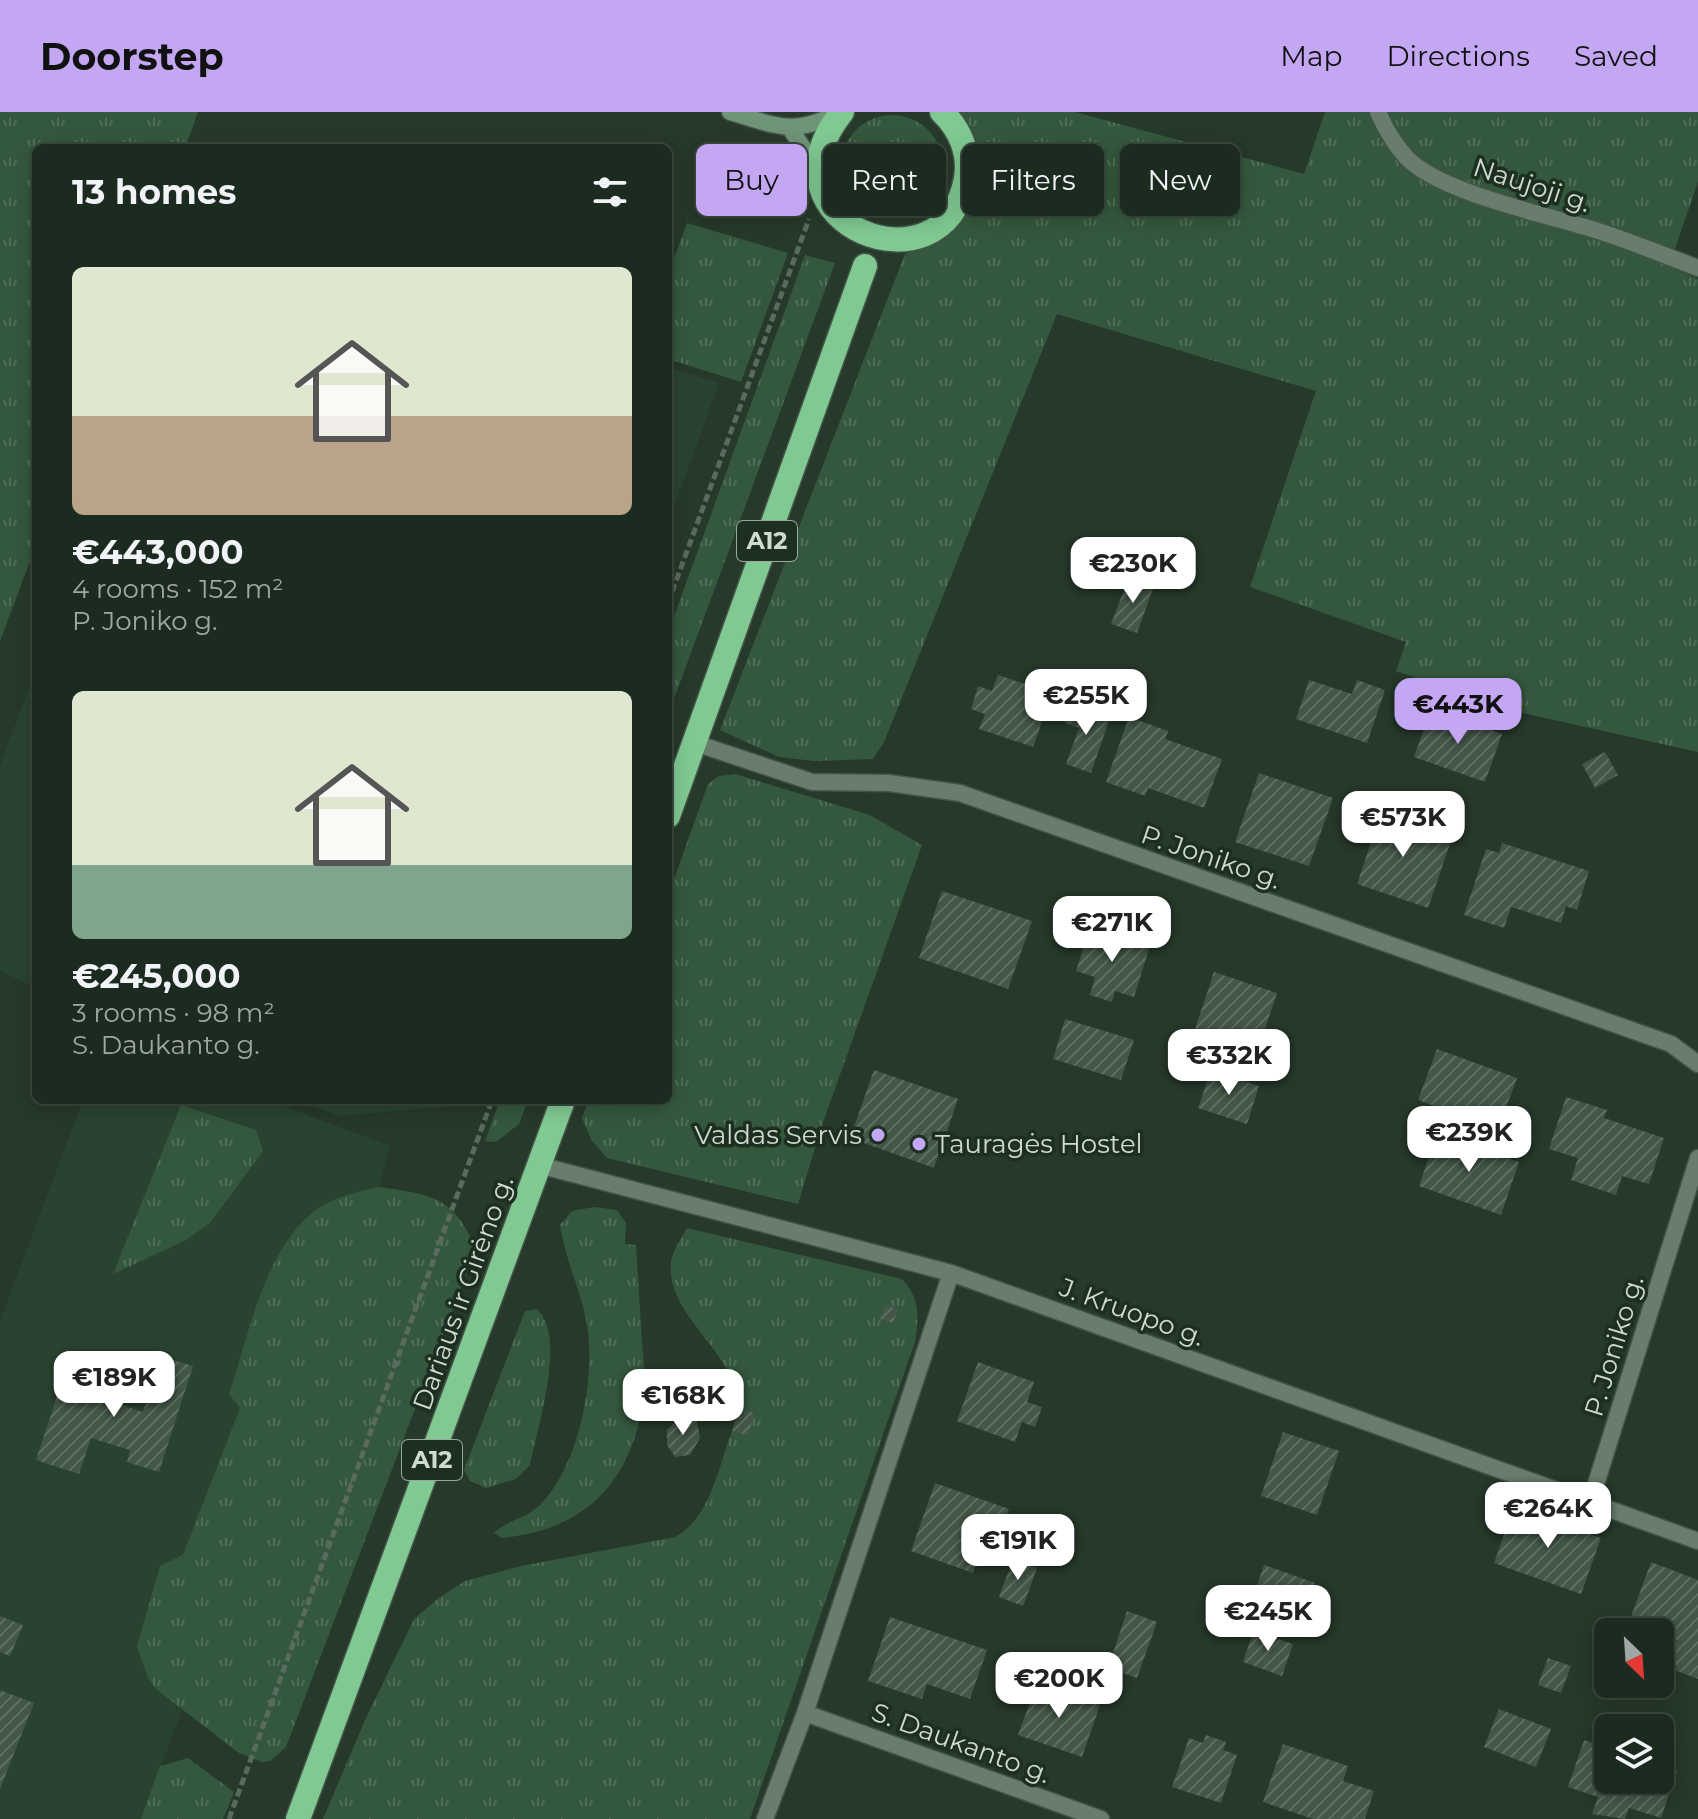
<!DOCTYPE html>
<html lang="en">
<head>
<meta charset="utf-8">
<style>
  body { margin:0; font-family:Montserrat,sans-serif; background:#29372d; color:#f1f3f6; height:100vh; display:flex; flex-direction:column; font-size:30px; white-space:nowrap }
  * { box-sizing:border-box; margin:0 }
  p { font-size:26px; color:#a0a7a5 }
  .icon { flex:none; width:44px; height:44px; fill:none; stroke:currentColor; stroke-width:2; stroke-linecap:round; stroke-linejoin:round }
  .map { position:relative; flex:1; overflow:hidden }
  .side { position:absolute; left:32px; top:32px; width:640px; height:960px; display:flex; flex-direction:column; background:#1c2b20; border-radius:12px; box-shadow:0 4px 20px #0003,0 0 0 2px #3a473e }
  .side>* { flex:none }
  .top-card { position:absolute; left:696px; top:32px; width:760px; height:72px; display:flex; gap:16px }
  .needle { width:52px; rotate:155deg }
  .fabs { position:absolute; left:1594px; top:1506px; display:grid; gap:16px }
  .fabs a { display:grid; place-items:center; width:80px; height:80px; border-radius:12px; background:#1c2b20; box-shadow:0 4px 20px #0003,0 0 0 2px #3a473e; font-size:40px }
  .price { position:absolute; translate:-50% -68px; padding:0 18px; border-radius:16px; background:#fff; color:#222; font-size:26px; line-height:52px; filter:drop-shadow(0 2px 4px #0008) }
  .price::after { content:''; position:absolute; left:50%; top:48px; width:24px; height:18px; margin-left:-12px; background:inherit; clip-path:polygon(0 0,100% 0,50% 100%) }
  .price.on { background:#c3a7f2; color:#111 }
  ul { padding:0; list-style:none }
  li { display:grid; align-content:center; gap:16px; height:424px; padding:0 40px }
  li span { display:grid; place-items:center; height:248px; border-radius:12px; color:#555 }
  li>.icon { margin-inline-start:auto }
  span .icon { width:144px; height:144px; fill:#fffc; stroke-width:1 }
  li b { font-size:34px }
  h2 { display:flex; justify-content:space-between; align-items:center; height:96px; padding:0 40px; font-size:34px }
  .tag { padding:0 28px; border-radius:12px; background:#1c2b20; box-shadow:0 4px 20px #0003,0 0 0 2px #3a473e; font-size:28px; line-height:72px }
  .tag.on { background:#c3a7f2; color:#111 }
  header { display:flex; align-items:center; gap:48px; box-sizing:border-box; height:112px; padding:0 40px; background:#c3a7f2; color:#111 }
  header strong { font-size:38px }
  nav { display:flex; gap:44px; margin-inline-start:auto; font-size:28px }
  .map>svg:first-child { display:block }
  .built { fill:#2a4330 }
  .grass { fill:url(#grass-tufts) }
  .building { fill:url(#building-hatch) }
  .lines { fill:none; stroke-linecap:round; stroke-linejoin:round }
  .street-casing { stroke:#435447; stroke-width:19 }
  .secondary-casing { stroke:#435447; stroke-width:19 }
  .highway-casing { stroke:#435447; stroke-width:27 }
  .path { stroke:#5a6b5e; stroke-width:5; stroke-dasharray:8 4; stroke-linecap:butt }
  .street { stroke:#687d6c; stroke-width:16 }
  .secondary { stroke:#6f9478; stroke-width:16 }
  .highway { stroke:#80c993; stroke-width:24 }
  .poi-dot { fill:#c3a7f2; stroke:#1c2f20; stroke-width:3 }
  .labels { text-anchor:middle; stroke-width:7; stroke-linejoin:round; paint-order:stroke }
  .shield { fill:#1c2f20; stroke:#99a79c; stroke-width:2 }
  .shield-label { font-size:24px; font-weight:bold; fill:#cfdad1 }
  .street-label { font-size:26px; fill:#cfdad1; stroke:#1c2f20 }
  .poi-label { font-size:26px; fill:#cfdad1; stroke:#1c2f20; text-anchor:end }
</style>
</head>
<body>
<header>
<strong>Doorstep</strong>
<nav><a>Map</a><a>Directions</a><a>Saved</a></nav>
</header>
<div class="map">
<svg width="1698" height="1707" viewBox="0 0 1698 1707">
  <defs>
    <pattern id="grass-tufts" width="24" height="20" patternUnits="userSpaceOnUse" patternTransform="scale(2)"><rect width="24" height="20" fill="#34583d"/><path d="M3 7l-1-3M5 7V3M7 7l1-3M15 17l-1-3M17 17v-4M19 17l1-3" fill="none" stroke="#506f58"/></pattern>
    <pattern id="building-hatch" width="6" height="6" patternUnits="userSpaceOnUse" patternTransform="scale(2)"><rect width="6" height="6" fill="#435748"/><path d="M-1 1l2-2M0 6l6-6M5 7l2-2" fill="none" stroke="#5d6f61"/></pattern>
  </defs>
  <rect width="100%" height="100%" fill="#26392a"/>
  <path class="built" d="M668,255l51,16 -51,142z
    M36,556v320l-36,-17v-206z
    M83,988h185l122,46 -11,41 -238,632h-141v-498z
    M296,988h170l-1,5 -125,11z"/>
  <path class="grass" d="M0,0h198l-13,36h-149v397l-36,96z
    M960,0h115l229,62 21,-62h373v70l-29,84 29,13v473l-180,-40 -122,-41 10,-29 -156,-55 66,-196 -259,-77 -173,428 -11,17 -59,2 -35,-4 -59,-27 185,-476c20,-11 66,-53 85,-53 12,0 26,7 37,9l5,-18 -40,-10 -20,-36z
    M841 54a51 51 0 1 1 102 0a51 51 0 1 1-102 0Z
    M687,111l101,30 -47,129 -73,-23v-84z
    M805,143l30,8 -164,444 -3,-2v-72z
    M735,662l135,41 52,30 -101,283 -23,76 -191,-46 -15,-17 -10,-23 7,-18h79v-204l40,-112 11,-8z
    M500,988h28l-9,24 -23,18 -11,-1z
    M181,993l75,25 7,21 -53,72 -24,17 -73,34z
    M379,1075c54,8 74,9 97,62l-190,498 -16,14 -8,1 -23,-9 -83,-64 -8,-11 -11,-32 23,-80 23,-11 57,-147 -11,-14c20,-59 36,-150 91,-187 18,-11 38,-15 59,-20z
    M594,1095l23,3 9,13 -1,21 11,1c2,32 4,65 6,97 1,16 4,33 3,49 -11,87 -55,138 -143,147l-8,-5c14,-13 33,-15 47,-29 39,-41 56,-129 45,-185 -7,-32 -21,-61 -26,-94l12,-14z
    M687,1116l215,51c18,19 17,37 13,63l-165,477h-427l42,-99 49,-101 26,-22 25,-16 56,-15 154,-29c35,-18 44,-72 57,-106l16,5 7,-23 -16,-5c-3,-58 -73,-91 -68,-145 1,-12 10,-24 16,-35z
    M536,1197c32,23 1,121 -6,156l-14,14 -30,9 -16,-7 -6,-11 61,-159z
    M188,1646l46,34 -11,27h-82l19,-53z"/>
  <path class="building" d="M1129,465l25,9 -17,47 -26,-9z
    M998,563l54,18 -19,54 -54,-18 6,-15 -14,-5 7,-23 14,5z
    M1309,568l43,14 5,-14 28,10 -18,53 -71,-24z
    M1070,592l40,14 -19,55 -25,-9 13,-36 -16,-6z
    M1431,597l71,25 -17,48 -71,-25z
    M1129,605l39,14 -3,8 57,20 -18,49 -56,-20 -3,8 -39,-14z
    M1605,640l13,23 -23,13 -13,-24z
    M1259,661l74,25 -24,68 -74,-24z
    M1385,689l24,8 -6,18 47,17 -22,64 -71,-24z
    M1502,731l87,28 -12,39 -11,-4 -5,17 -50,-16 -7,21 -40,-13 22,-66 13,4z
    M942,779l90,30 -24,68 -89,-31z
    M1090,816l60,18 -16,51 -19,-6 -3,11 -22,-7 5,-18 -19,-6z
    M1214,860l63,21 -20,60 -63,-21z
    M1065,907l69,21 -13,40 -68,-21z
    M1437,937l80,29 -19,51 -80,-29z
    M874,958l84,29 -24,69 -84,-30z
    M1211,958l48,16 -12,38 -49,-16z
    M1566,985l41,13 -3,8 60,20 -15,46 -27,-8 -6,19 -45,-15 7,-22 -29,-9z
    M1437,1022l82,28 -18,53 -82,-29z
    M884,1193l14,4 -5,14 -13,-4z
    M161,1244l32,10 -34,106 -32,-10 3,-12 -39,-12 -12,36 -43,-14 30,-91 43,14 -5,16 39,13z
    M978,1250l56,20 -7,20 15,5 -7,20 -13,-5 -7,20 -58,-21z
    M739,1296l16,5 -7,23 -16,-5z
    M692,1305l5,4 3,17 -10,17 -15,2 -8,-12v-15l11,-12z
    M1283,1320l56,19 -22,64 -56,-19z
    M935,1371l74,26 -14,40 -12,-4 -10,28 -62,-22z
    M1514,1395l87,31 -20,56 -87,-31z
    M1013,1447l24,9 -14,38 -24,-9z
    M1651,1450l47,18v99l-31,-12 10,-27 -48,-18z
    M1264,1453l51,18 -16,49 -52,-18z
    M1127,1499l30,11 -20,56 -29,-10z
    M0,1504l23,9 -13,31 -10,-4z
    M890,1505l97,33 -17,49 -43,-15 -5,15 -54,-18z
    M1254,1518l39,14 -11,32 -39,-14z
    M1548,1546l23,8 -10,27 -23,-8z
    M1037,1571l63,22 -18,52 -64,-22z
    M0,1578l34,13 -34,86z
    M1499,1597l52,20 -15,38 -52,-20z
    M1206,1623l20,7 -3,8 14,5 -16,48 -49,-16 17,-49 14,5z
    M1584,1628l24,8v32h52v-14l17,5 -16,47 -32,-10 -4,11 -33,-5 6,-17 -30,-10z
    M1283,1632l65,22 -5,15 31,10 -9,28h-52l-50,-17z"/>
  <g class="lines">
    <defs>
      <path id="street" d="M1378,0c7,16 17,33 29,46 34,35 141,57 188,72 35,11 69,25 103,38
        M968,48l22,32 34,9
        M952,98l38,-18
        M695,631l117,39 77,1 71,10 711,251 27,20
        M539,1053l412,108 747,268
        M1590,1391l108,-345
        M805,1601l296,106
        M765,1707l40,-106 146,-440"/>
      <path id="secondary" d="M730,0c51,15 61,24 112,0
        M791,18l28,41"/>
      <path id="highway" d="M842,0c-89,112 103,186 124,66 4,-25 -6,-49 -24,-66
        M668,704l197,-550
        M298,1707l265,-719"/>
    </defs>
    <use href="#street" class="street-casing"/>
    <use href="#secondary" class="secondary-casing"/>
    <use href="#highway" class="highway-casing"/>
    <path class="path" d="M668,491l141,-384
      M229,1707l263,-719"/>
    <use href="#street" class="street"/>
    <use href="#secondary" class="secondary"/>
    <use href="#highway" class="highway"/>
  </g>
  <g class="poi-dot">
    <circle cx="878" cy="1023" r="8"/>
    <circle cx="919" cy="1032" r="8"/>
  </g>
  <g class="labels">
    <g class="shield">
      <rect x="737" y="409" width="60" height="40" rx="6"/>
      <rect x="402" y="1328" width="60" height="40" rx="6"/>
    </g>
    <g class="shield-label">
      <text x="767" y="437">A12</text>
      <text x="432" y="1356">A12</text>
    </g>
    <g class="street-label">
      <text transform="translate(1532 73) rotate(18)" y="9">Naujoji g.</text>
      <text transform="translate(1211 745) rotate(19)" y="9">P. Joniko g.</text>
      <text transform="translate(463 1181) rotate(-70)" y="9">Dariaus ir Girėno g.</text>
      <text transform="translate(1132 1200) rotate(20)" y="9">J. Kruopo g.</text>
      <text transform="translate(1614 1234) rotate(-73)" y="9">P. Joniko g.</text>
      <text transform="translate(961 1631) rotate(20)" y="9">S. Daukanto g.</text>
    </g>
    <g class="poi-label">
      <text x="862" y="1032">Valdas Servis</text>
      <text x="935" y="1041" text-anchor="start">Tauragės Hostel</text>
    </g>
  </g>
</svg>
<div class="fabs">
<a><svg class="needle" viewBox="-14 -14 28 28"><path d="M0-13l5 13h-10z" fill="#e53935"/><path d="M0 13l5-13h-10z" fill="#a0a7a5"/></svg></a>
<a><svg class="icon" aria-label="layers" viewBox="0 0 24 24"><path d="M12 4l9 5-9 5-9-5zM3 14l9 5 9-5"/></svg></a>
</div>
<b class="price" style="left:1133px;top:493px">€230K</b>
<b class="price" style="left:1086px;top:625px">€255K</b>
<b class="price on" style="left:1458px;top:634px">€443K</b>
<b class="price" style="left:1403px;top:747px">€573K</b>
<b class="price" style="left:1112px;top:852px">€271K</b>
<b class="price" style="left:1229px;top:985px">€332K</b>
<b class="price" style="left:1469px;top:1062px">€239K</b>
<b class="price" style="left:114px;top:1307px">€189K</b>
<b class="price" style="left:683px;top:1325px">€168K</b>
<b class="price" style="left:1548px;top:1438px">€264K</b>
<b class="price" style="left:1018px;top:1470px">€191K</b>
<b class="price" style="left:1268px;top:1541px">€245K</b>
<b class="price" style="left:1059px;top:1608px">€200K</b>
<div class="top-card">
<a class="tag on">Buy</a>
<a class="tag">Rent</a>
<a class="tag">Filters</a>
<a class="tag">New</a>
</div>
<section class="side">
<h2>13 homes<svg class="icon" aria-label="filters" viewBox="0 0 24 24"><path d="M4 7h16M4 17h16"/><circle cx="9" cy="7" r="2"/><circle cx="15" cy="17" r="2"/></svg></h2>
<ul>
<li><span style="background:linear-gradient(#dfe7d0 60%,#b9a48a 0)"><svg class="icon" aria-label="home" viewBox="0 0 24 24"><path d="M3 11l9-7 9 7M6 9v11h12V9"/></svg></span><div><b>€443,000</b><p>4 rooms · 152 m²</p><p>P. Joniko g.</p></div></li>
<li><span style="background:linear-gradient(#dfe7d0 70%,#7fa58c 0)"><svg class="icon" aria-label="home" viewBox="0 0 24 24"><path d="M3 11l9-7 9 7M6 9v11h12V9"/></svg></span><div><b>€245,000</b><p>3 rooms · 98 m²</p><p>S. Daukanto g.</p></div></li>
</ul>
</section>
</div>
</body>
</html>
